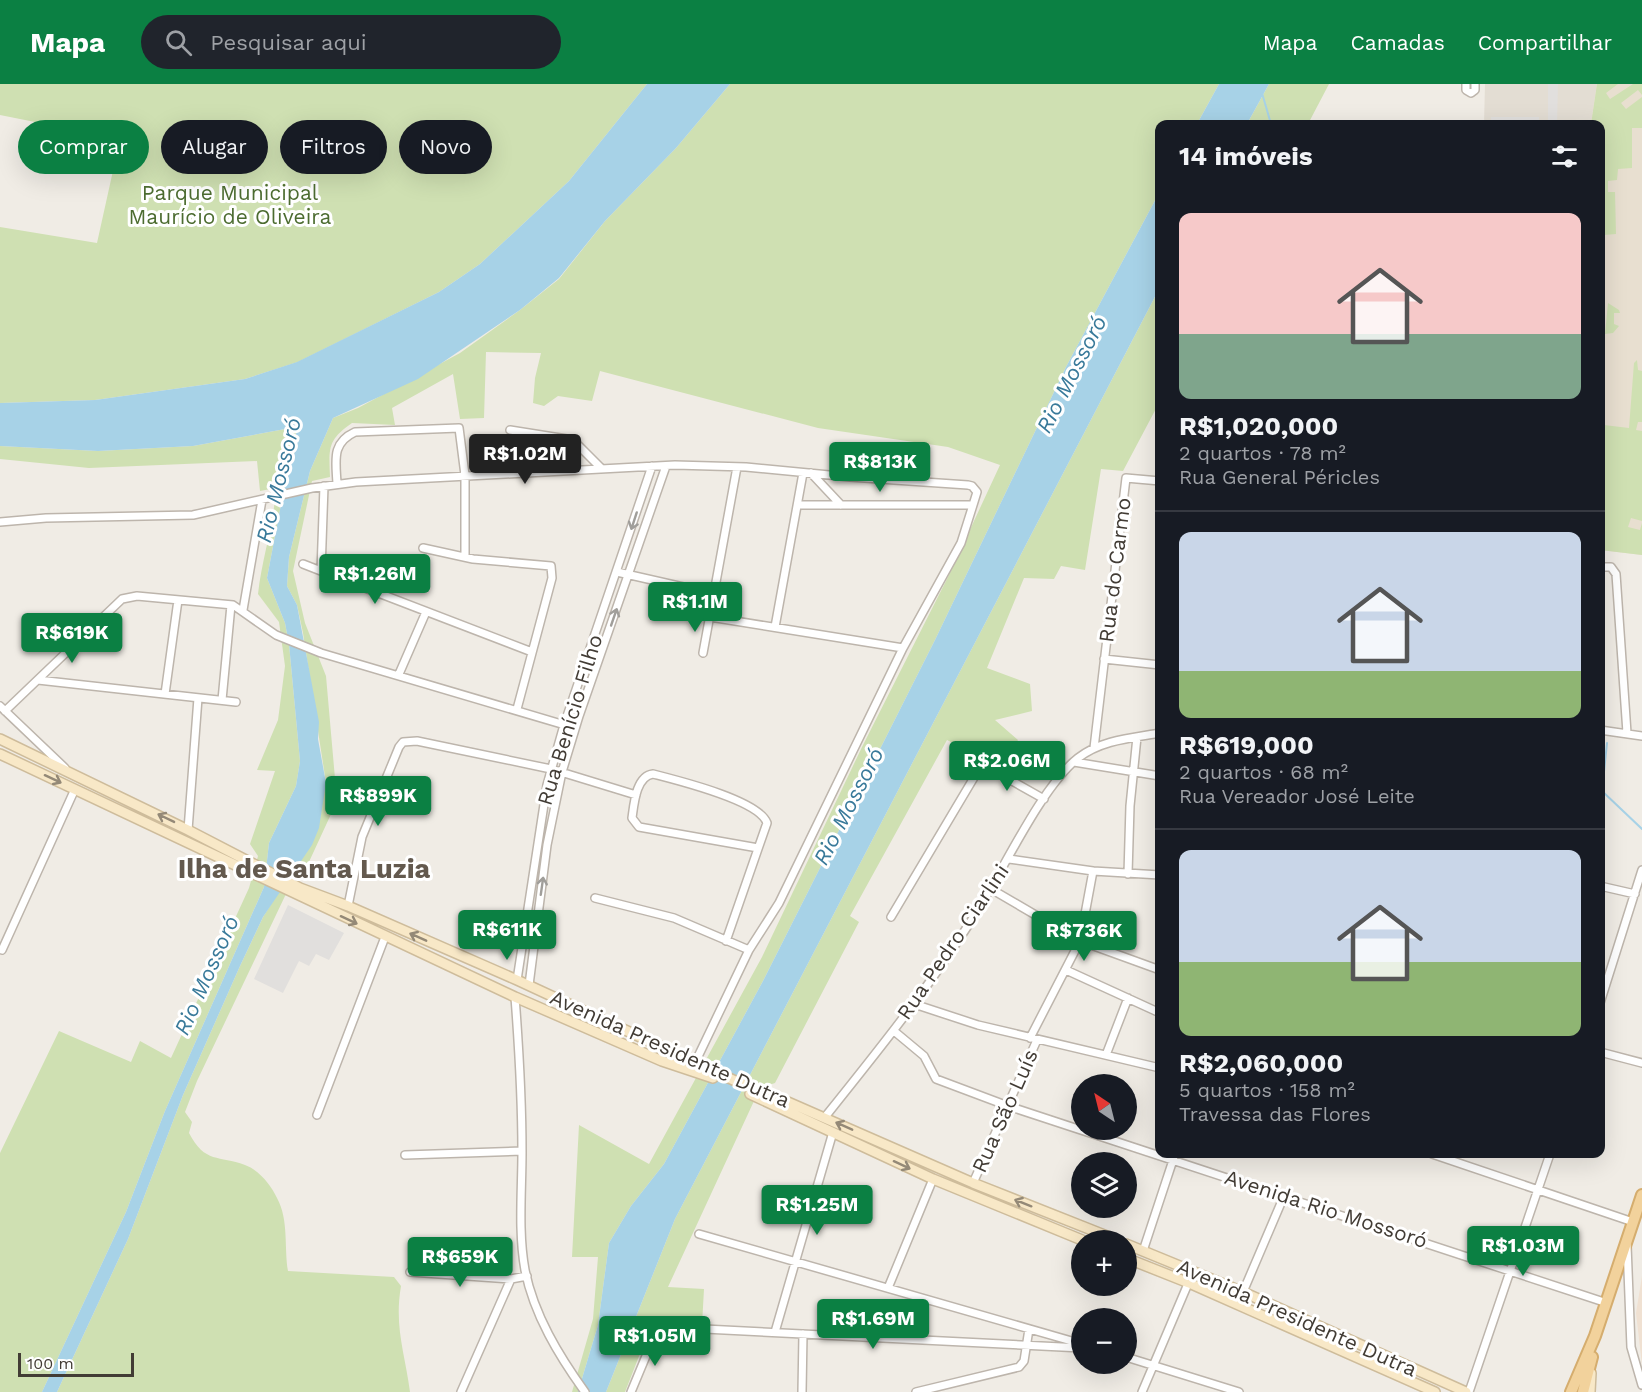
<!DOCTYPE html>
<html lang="pt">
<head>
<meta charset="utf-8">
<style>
  body { margin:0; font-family:"Work Sans",sans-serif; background:#20242c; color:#f1f3f6; height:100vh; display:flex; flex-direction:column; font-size:22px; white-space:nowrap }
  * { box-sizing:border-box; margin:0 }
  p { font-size:20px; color:#9ea1a6 }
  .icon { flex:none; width:33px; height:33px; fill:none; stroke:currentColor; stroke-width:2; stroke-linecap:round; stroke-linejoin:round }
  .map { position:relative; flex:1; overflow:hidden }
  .drawer { position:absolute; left:1155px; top:36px; width:450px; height:1038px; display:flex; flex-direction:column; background:#171b24; border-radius:12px; box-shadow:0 6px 24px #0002 }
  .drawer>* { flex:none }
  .guide { position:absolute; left:18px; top:36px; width:570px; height:54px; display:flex; gap:12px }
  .needle { width:39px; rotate:325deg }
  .fabs { position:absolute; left:1071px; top:990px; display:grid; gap:12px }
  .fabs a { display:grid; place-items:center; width:66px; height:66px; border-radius:50%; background:#171b24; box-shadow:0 6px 24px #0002; font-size:30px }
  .scale { position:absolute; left:18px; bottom:15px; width:116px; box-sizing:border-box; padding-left:6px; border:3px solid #423c35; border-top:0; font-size:16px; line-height:21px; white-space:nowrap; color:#423c35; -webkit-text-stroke:4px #fff; paint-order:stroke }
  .price { position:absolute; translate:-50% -51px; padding:0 14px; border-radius:6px; background:#0b8043; color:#fff; font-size:20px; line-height:39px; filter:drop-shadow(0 2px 3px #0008) }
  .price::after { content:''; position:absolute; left:50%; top:36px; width:18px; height:14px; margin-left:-9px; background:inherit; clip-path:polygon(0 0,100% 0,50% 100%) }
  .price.current { background:#222; color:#fff }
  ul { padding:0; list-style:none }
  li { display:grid; align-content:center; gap:12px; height:318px; padding:0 24px }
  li+li { border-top:2px solid #363941 }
  li span { display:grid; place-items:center; height:186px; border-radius:12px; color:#555 }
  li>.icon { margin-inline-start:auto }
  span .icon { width:108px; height:108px; fill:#fffc; stroke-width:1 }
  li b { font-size:26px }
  h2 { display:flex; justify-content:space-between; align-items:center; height:72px; padding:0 24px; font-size:26px }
  .chip { padding:0 21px; border-radius:27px; background:#171b24; box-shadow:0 6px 24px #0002; font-size:21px; line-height:54px }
  .chip.current { background:#0b8043; color:#fff }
  header { display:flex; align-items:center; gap:36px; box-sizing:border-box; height:84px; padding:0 30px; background:#0b8043; color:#fff }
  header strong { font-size:28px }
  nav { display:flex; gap:33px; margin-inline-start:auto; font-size:21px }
  .search { width:420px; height:54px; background:#20242c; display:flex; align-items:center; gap:15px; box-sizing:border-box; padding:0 21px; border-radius:33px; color:#9ea1a6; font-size:22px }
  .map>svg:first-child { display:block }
  .residential { fill:#e3ddd3 }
  .commercial { fill:#f0e1d2 }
  .education { fill:#e8dfd0 }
  .green { fill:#cfe0b2 }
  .parking { fill:#e1dfdd }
  .water { fill:#a7d2e7 }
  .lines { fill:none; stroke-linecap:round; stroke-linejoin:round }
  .stream { stroke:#a7d2e7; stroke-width:2 }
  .street-casing { stroke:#bdb5ac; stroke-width:10 }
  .secondary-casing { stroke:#cebc9b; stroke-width:12 }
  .primary-casing { stroke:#d5ad6e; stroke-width:14 }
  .street { stroke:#fff; stroke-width:7 }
  .secondary { stroke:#f8e8c7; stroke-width:9 }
  .primary { stroke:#f2d29c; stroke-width:10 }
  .oneway { stroke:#a09e9a }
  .oneway2 { stroke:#948977 }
  .labels { text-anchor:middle; stroke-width:6; stroke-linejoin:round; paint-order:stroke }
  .park-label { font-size:21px; fill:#4c6c30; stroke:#fff }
  .street-label { font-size:21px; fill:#423c35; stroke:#fff }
  .water-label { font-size:22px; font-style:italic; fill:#397a9a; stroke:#fff }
  .district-label { font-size:27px; font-weight:bold; fill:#63594e; stroke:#fff }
</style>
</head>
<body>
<header>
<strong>Mapa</strong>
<div class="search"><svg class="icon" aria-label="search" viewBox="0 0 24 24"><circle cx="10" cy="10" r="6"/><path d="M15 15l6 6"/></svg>Pesquisar aqui</div>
<nav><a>Mapa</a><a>Camadas</a><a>Compartilhar</a></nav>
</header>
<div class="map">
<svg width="1642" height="1308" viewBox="0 0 1642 1308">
  <rect width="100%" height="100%" fill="#f0ece5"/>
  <path class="residential" d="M1485,0h112l-6,40h-107z"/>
  <path class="commercial" d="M1642,1192v89l-6,-52z"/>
  <path class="education" d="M1597,0h45v471l-41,-5 -1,-426h-9z"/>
  <path class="green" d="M0,0h647l-78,97 -89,83 -41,28 -141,70 -53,17 -150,21 -95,3v-176l97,16 23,-104 -120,-24z
    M730,0h489l-22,40h-37l-1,69 -93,174 -131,273 -172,341 -99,183 -33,42 -22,37 -11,82 -20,67h-6l21,-73 5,-62h-26l7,-132 70,39 113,-207 100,-210 86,-170 52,-112 -52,-18 -130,-19 -218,-57 -8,30 -34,-5 -14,10 -11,-3 2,-25 6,-25 -55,-1 -2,66 -24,1 -7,-45 -61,34 3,17 -43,-2c-25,17 -23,26 -22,54l-18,4 -19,90 12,52 21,53 10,114 -4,22 -24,52 -23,32 -88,185 -12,31 7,10 -3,11c16,31 30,22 56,32 14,5 26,20 32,33 12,22 7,49 11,73l106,6 7,9c-7,41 4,67 9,106h-353l71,-153 55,-144 57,-129 23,-49 27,-43 36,-91 -23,-150 -6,-28 -10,-19 2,-29 21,-86 23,-53 25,-10 102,-55 60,-43 39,-31 46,-58 71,-73z
    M1269,0h60l-21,40h-61z
    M1597,0h21l-12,9 4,6 23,-15h9v11l-4,-5 -17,13 5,6 16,-12v31h-10v40l-14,1 -1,11 -9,1v11h7l1,42 -12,1v-13h-3l-1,-98h-9z
    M1159,205v114l-36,68 -22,-2 -16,101 -24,-4 -7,13 -30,-1 -37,90 43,16 2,27 -37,9 23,20 -17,28 -54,-28 -97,176 9,6 -84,161 -15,5 -92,199 36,2 -2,36 -50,-2 -27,69h-19l69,-173z
    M1608,219l11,7 1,3h-6v11l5,2 -6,7 -8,1z
    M1637,276l1,10 4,1v51h-4l-2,8 6,1v90l-11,-3 -3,9 12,3 2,-7v32l-42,-5 1,-150 4,3 -1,22 25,3 5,-65z
    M296,343v20l-13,47 -16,84 18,45 4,21 11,117 -4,25 -27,57 -5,44 -99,224 -39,101 -84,180h-42v-239l59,-122 72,31 9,-21 31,17 78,-170 9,-32 -8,-12 25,-73 -18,-1 21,-50 7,-54 -6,-44 -21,-28c4,-36 16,-70 18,-106l-16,3 -3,-30 -168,7 -89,-9v-13l98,5 95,-5z"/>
  <path class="parking" d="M1548,0h10l-1,40h-9z
    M1491,33h48v7h-48z
    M288,821l56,28 -15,27 -13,-6 -7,12 -10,-5 -16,32 -29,-14z"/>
  <path class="water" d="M647,0h83l-54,64 -71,73 -46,57 -39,32 -102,69 -85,39 -23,53 -21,86 -2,29 10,19 22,117 -1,17 8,44 -7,45 -7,17 -49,72 -23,49 -57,129 -55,144 -71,153h-15l84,-180 39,-101 99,-224 5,-44 27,-57 4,-25 -11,-117 -4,-21 -18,-45 16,-84 13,-47v-20l-103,19 -95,5 -98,-5v-43l95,-3 150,-21 52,-17 142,-70 41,-28 89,-83z
    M1219,0h50l-22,40h-50z
    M1159,109v96l-484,930 -69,173h-28l20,-67 11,-82 22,-37 33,-42 99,-183 172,-341 131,-273z"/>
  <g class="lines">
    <path class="stream" d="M1262,9l9,31
      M1600,633l2,4
      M1607,659l-5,48 40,38"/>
    <defs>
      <path id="street" d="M1466,0v6l5,3 4,-3v-6
        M510,346l63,10 28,28
        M811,389l30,32
        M337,400c-1,-23 -6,-41 18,-52l104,-4 6,47v82
        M324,402l-3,85 211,81
        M0,438l46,-4 147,-3 119,-27 44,-6 319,-17 71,2 104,10 118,8 4,1 5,6 -4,13h-175
        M423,464l50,11 78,7 1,12 -35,131
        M303,480l18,7
        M1600,483h11l5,7 11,159
        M617,488l97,22
        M243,526l19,-110
        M710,533l193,31
        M775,543l28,-154
        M703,569l34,-186
        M1104,575l56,6
        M399,590l27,-62
        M38,596l198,22
        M165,610l13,-94
        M222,616l9,-95
        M0,622l65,62
        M5,627l117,-112 15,-3 96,9 43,30 45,18 254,75
        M1600,646l42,6
        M1094,664l32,-270 34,3
        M1074,678l86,14
        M188,746l10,-132
        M1009,775l84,12 67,4
        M1128,790l2,-68 7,-69
        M1600,802l35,8
        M991,805l89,52 80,29
        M595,814l79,20 75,32
        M348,822l14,-69 37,-90 4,-5 14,-1 134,28 85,26
        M891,833l91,-153 62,35
        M726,857l41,-118c-8,-23 -91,-43 -114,-49 -17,2 -19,30 -21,44l7,9 119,21
        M2,866l73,-161
        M1066,886l94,43
        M517,896l30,-195 17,-60 88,-259
        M529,901l18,-140 15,-73 17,-56 87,-250
        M515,913c4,52 7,103 7,155 0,39 -4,80 3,118 9,45 34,86 60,122
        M1600,919l42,-133
        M914,920l64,21 182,43
        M894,947l30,25 12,23 72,27 599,197
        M1030,954l50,-97 13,-70
        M1600,968l42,11
        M1106,971l22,-57
        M693,983l56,-117 30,-47 124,-255 58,-105 12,-38
        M317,1031l68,-178
        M825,1033c53,-66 106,-132 151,-204 27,-42 65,-126 102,-155 23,-18 53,-20 82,-25
        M1432,1070l201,68
        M405,1071l117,-4
        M973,1099l64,-143
        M699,1150l383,110
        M1627,1161l4,102 11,38
        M1143,1167l32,-97
        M410,1188l101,7
        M888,1204l45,-109
        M1243,1208l41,-96
        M775,1248l58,-200
        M1126,1273l113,35
        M461,1308l50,-113 16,-3
        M631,1308l25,-60 9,-5 417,21
        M802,1308l1,-58
        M916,1308l103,-25 5,-6 5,-32
        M1142,1308l51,-120
        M1469,1308l81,-238"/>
      <path id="secondary" d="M0,655l188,91 112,58 48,18 169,74 240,111 24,8 192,84 144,57
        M0,670l515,243 147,64 51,17
        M750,1010l183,85 149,61
        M1126,1160l117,48 223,100
        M1126,1174l63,25 246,109
        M1590,1308l1,-19"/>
      <path id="primary" d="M1571,1308l24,-56 47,-141
        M1583,1308l9,-35"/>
    </defs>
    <use href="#street" class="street-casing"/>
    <use href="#secondary" class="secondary-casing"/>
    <use href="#primary" class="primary-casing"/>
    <use href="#street" class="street"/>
    <use href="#secondary" class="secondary"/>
    <use href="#primary" class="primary"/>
  </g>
  <defs><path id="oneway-shaft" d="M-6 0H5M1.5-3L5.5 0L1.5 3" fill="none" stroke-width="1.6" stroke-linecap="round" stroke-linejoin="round" transform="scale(1.5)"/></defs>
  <g class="oneway">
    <use href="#oneway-shaft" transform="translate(634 437) rotate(108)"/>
    <use href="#oneway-shaft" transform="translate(614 533) rotate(-71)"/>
    <use href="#oneway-shaft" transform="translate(542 802) rotate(-82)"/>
  </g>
  <g class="oneway2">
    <use href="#oneway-shaft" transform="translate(53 695) rotate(25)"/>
    <use href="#oneway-shaft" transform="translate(166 734) rotate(-154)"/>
    <use href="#oneway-shaft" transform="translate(349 836) rotate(25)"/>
    <use href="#oneway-shaft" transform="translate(418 853) rotate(-156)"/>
    <use href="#oneway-shaft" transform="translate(844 1042) rotate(-156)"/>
    <use href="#oneway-shaft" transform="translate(902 1081) rotate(25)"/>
    <use href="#oneway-shaft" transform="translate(1023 1119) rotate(-158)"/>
  </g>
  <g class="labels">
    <g class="park-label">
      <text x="230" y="116">Parque Municipal<tspan x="230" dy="24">Maurício de Oliveira</tspan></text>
    </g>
    <g class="street-label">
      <text transform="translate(1115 486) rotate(-83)" y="7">Rua do Carmo</text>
      <text transform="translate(570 636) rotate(-73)" y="7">Rua Benício Filho</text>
      <text transform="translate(953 858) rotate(-56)" y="7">Rua Pedro Ciarlini</text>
      <text transform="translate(670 965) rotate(24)" y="7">Avenida Presidente Dutra</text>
      <text transform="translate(1005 1027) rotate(-66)" y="7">Rua São Luís</text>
      <text transform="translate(1326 1125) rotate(18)" y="7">Avenida Rio Mossoró</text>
      <text transform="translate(1297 1234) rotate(24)" y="7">Avenida Presidente Dutra</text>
    </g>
    <g class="water-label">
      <text transform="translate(1071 290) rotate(-63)" y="8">Rio Mossoró</text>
      <text transform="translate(278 396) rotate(-76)" y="8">Rio Mossoró</text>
      <text transform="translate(848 722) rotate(-63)" y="8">Rio Mossoró</text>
      <text transform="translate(206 891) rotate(-66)" y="8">Rio Mossoró</text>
    </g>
    <g class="district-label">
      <text x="304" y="794">Ilha de Santa Luzia</text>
    </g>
  </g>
</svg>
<div class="fabs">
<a><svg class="needle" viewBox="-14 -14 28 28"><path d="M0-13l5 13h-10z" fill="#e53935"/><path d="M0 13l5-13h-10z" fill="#9ea1a6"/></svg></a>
<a><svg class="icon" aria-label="layers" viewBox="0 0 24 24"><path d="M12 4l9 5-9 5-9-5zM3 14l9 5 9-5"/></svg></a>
<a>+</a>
<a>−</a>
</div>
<div class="scale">100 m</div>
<b class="price current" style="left:525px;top:401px">R$1.02M</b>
<b class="price" style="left:880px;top:409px">R$813K</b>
<b class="price" style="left:375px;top:521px">R$1.26M</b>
<b class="price" style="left:695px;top:549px">R$1.1M</b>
<b class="price" style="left:72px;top:580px">R$619K</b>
<b class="price" style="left:1007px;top:708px">R$2.06M</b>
<b class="price" style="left:378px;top:743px">R$899K</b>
<b class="price" style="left:507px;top:877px">R$611K</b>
<b class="price" style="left:1084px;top:878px">R$736K</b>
<b class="price" style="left:817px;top:1152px">R$1.25M</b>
<b class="price" style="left:1523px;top:1193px">R$1.03M</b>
<b class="price" style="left:460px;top:1204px">R$659K</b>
<b class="price" style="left:873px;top:1266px">R$1.69M</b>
<b class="price" style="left:655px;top:1283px">R$1.05M</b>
<div class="guide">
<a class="chip current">Comprar</a>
<a class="chip">Alugar</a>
<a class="chip">Filtros</a>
<a class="chip">Novo</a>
</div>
<section class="drawer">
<h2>14 imóveis<svg class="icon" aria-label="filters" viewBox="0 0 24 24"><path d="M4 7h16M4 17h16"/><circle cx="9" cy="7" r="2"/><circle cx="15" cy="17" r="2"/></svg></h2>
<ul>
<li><span style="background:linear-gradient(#f6c9c9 65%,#7fa58c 0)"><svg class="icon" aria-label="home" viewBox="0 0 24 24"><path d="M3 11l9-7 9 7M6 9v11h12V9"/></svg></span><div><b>R$1,020,000</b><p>2 quartos · 78 m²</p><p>Rua General Péricles</p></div></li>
<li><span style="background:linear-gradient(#c9d6e8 75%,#8fb573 0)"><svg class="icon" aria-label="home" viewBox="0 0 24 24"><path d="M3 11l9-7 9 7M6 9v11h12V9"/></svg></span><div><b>R$619,000</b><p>2 quartos · 68 m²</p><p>Rua Vereador José Leite</p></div></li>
<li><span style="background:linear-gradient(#c9d6e8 60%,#8fb573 0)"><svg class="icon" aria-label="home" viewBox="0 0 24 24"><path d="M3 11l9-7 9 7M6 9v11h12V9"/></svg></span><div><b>R$2,060,000</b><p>5 quartos · 158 m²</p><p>Travessa das Flores</p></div></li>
</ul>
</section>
</div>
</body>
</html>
